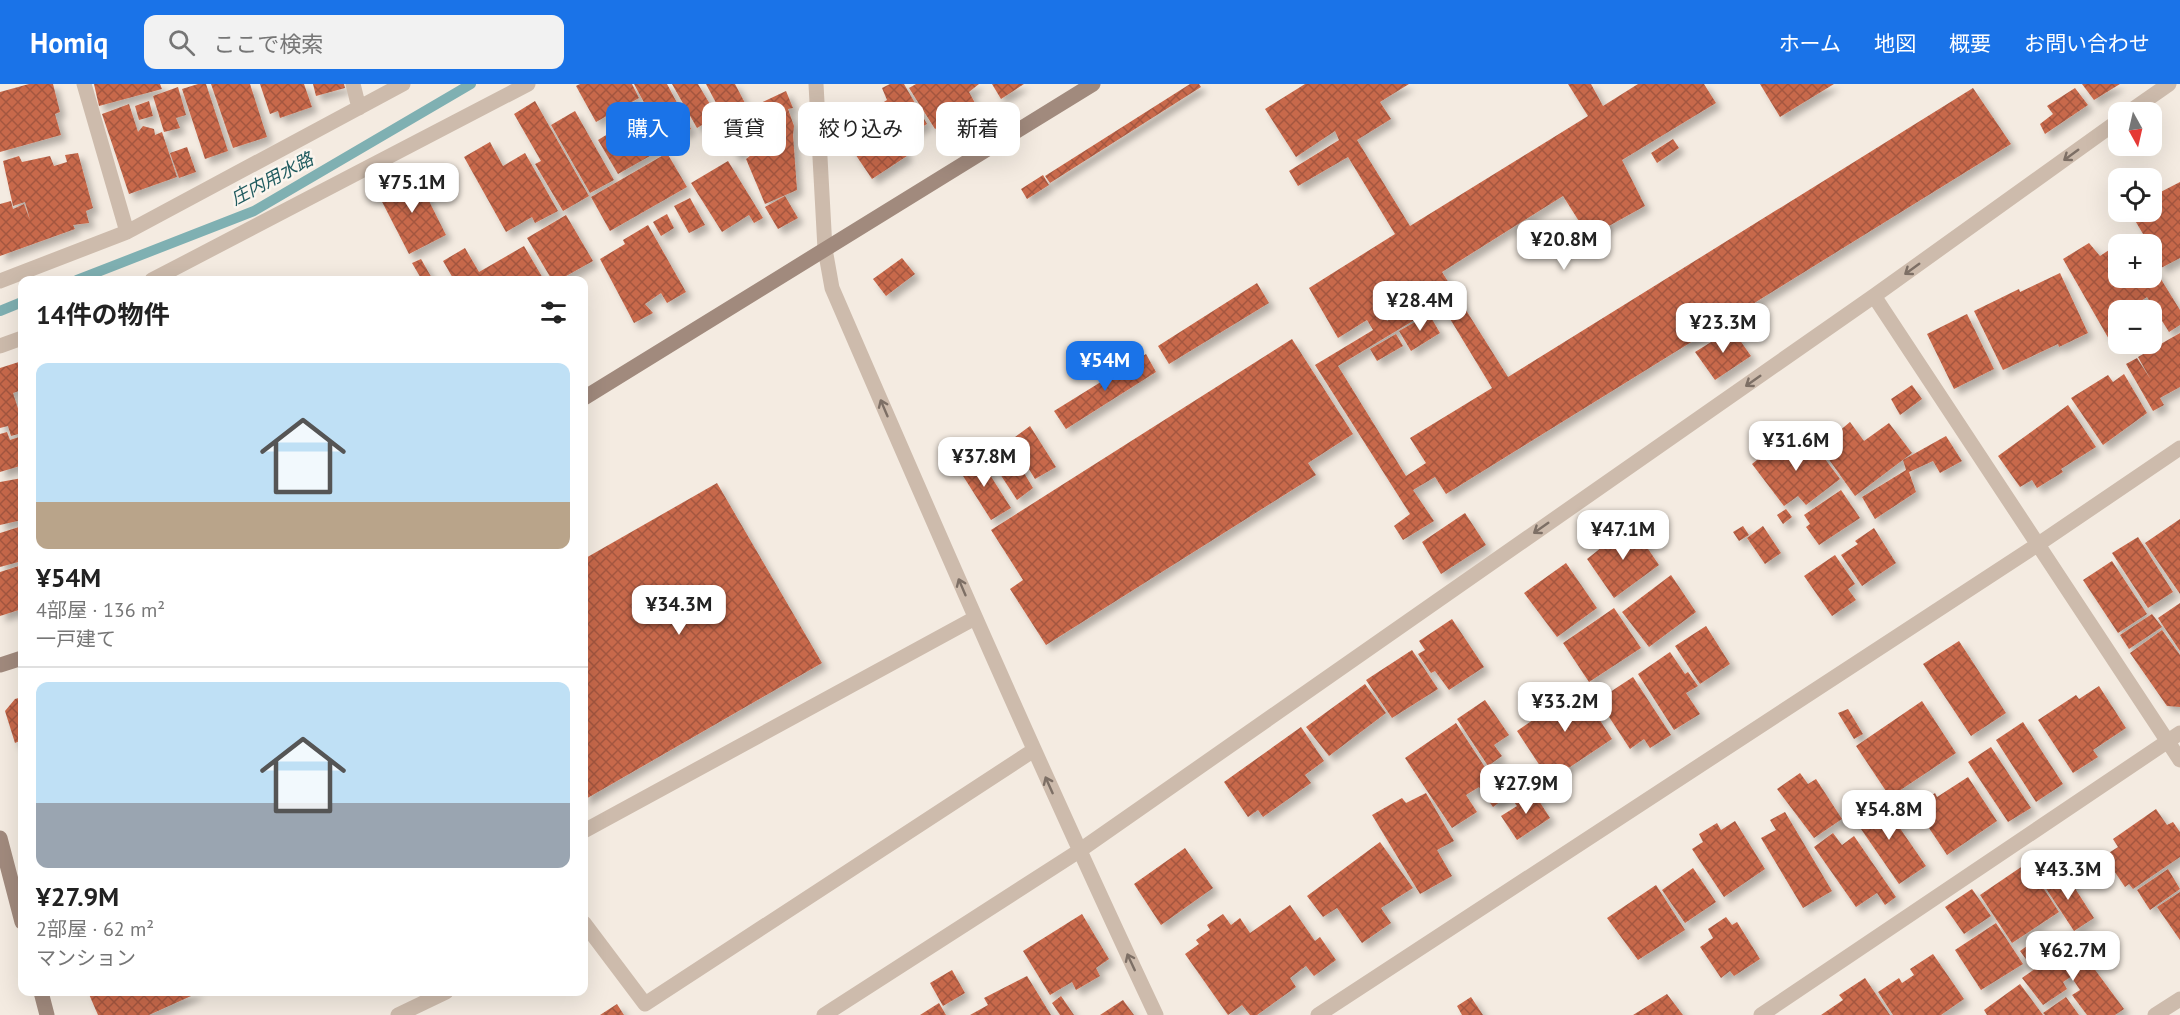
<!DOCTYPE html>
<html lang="ja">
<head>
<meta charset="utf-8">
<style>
  body { margin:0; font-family:"PT Sans","Noto Sans JP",sans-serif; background:#f2f2f2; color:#222; height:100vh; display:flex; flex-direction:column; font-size:22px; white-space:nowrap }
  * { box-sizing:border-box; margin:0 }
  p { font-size:20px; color:#767676 }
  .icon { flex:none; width:33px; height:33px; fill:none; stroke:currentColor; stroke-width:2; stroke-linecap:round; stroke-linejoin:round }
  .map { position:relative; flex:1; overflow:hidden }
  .details { position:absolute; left:18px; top:192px; width:570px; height:720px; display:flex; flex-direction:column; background:#fff; border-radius:12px; box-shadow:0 6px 24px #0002 }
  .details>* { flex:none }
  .hud { position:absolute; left:606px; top:18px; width:570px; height:54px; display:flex; gap:12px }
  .needle { width:39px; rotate:172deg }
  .controls { position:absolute; left:2108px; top:18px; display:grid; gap:12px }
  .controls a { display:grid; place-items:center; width:54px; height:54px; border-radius:12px; background:#fff; box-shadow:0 6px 24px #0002; font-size:30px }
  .price { position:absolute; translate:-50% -51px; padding:0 14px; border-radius:12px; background:#fff; color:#222; font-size:20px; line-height:39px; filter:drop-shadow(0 2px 3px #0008) }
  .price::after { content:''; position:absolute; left:50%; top:36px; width:18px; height:14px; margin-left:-9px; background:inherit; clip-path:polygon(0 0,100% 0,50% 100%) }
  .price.on { background:#1a73e8; color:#fff }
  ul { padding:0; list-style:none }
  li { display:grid; align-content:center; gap:12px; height:318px; padding:0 18px }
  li+li { border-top:2px solid #e0e0e0 }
  li span { display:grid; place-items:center; height:186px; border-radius:12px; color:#555 }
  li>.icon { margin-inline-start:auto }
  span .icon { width:108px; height:108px; fill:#fffc; stroke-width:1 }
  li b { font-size:26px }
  h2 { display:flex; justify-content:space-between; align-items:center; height:72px; padding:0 18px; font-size:26px }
  .tag { padding:0 21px; border-radius:12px; background:#fff; box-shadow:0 6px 24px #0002; font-size:21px; line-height:54px }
  .tag.on { background:#1a73e8; color:#fff }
  header { display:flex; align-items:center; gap:36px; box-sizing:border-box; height:84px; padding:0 30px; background:#1a73e8; color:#fff }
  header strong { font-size:28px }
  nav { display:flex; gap:33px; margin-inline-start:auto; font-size:21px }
  .search { width:420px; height:54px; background:#f2f2f2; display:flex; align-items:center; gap:15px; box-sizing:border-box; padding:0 21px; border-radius:12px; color:#767676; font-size:22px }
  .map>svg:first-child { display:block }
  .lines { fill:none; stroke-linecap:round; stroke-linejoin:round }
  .stream { stroke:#7fb0b2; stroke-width:10 }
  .building { fill:url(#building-cross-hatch); fill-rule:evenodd; filter:url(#shadow) }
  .street { stroke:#cdbbac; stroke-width:15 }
  .secondary { stroke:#a18a7d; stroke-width:15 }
  .oneway { stroke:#7d6f65 }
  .labels { text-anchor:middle; stroke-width:5; stroke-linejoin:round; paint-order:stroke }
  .water-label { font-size:18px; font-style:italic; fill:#1f5a5e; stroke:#fbf5ee }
</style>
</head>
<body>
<header>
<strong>Homiq</strong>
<div class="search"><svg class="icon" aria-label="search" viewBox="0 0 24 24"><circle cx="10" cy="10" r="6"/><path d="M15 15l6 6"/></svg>ここで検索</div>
<nav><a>ホーム</a><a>地図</a><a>概要</a><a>お問い合わせ</a></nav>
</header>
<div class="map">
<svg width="2180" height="931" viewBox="0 0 2180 931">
  <defs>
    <pattern id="building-cross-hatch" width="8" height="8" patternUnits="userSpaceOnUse" patternTransform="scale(1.5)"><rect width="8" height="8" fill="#c8694b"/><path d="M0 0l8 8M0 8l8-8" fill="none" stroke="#a4573f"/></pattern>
    <filter id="shadow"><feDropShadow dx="5.5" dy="5.5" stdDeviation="3" flood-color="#0004"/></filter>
  </defs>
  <rect width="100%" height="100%" fill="#f4ebe1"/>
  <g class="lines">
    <path class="stream" d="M77,196l177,-69 217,-127
      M0,227l22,-9"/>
  </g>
  <path class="building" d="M29,0h24l7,28 -5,2 6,21 -61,17v-60z
    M94,0h66l2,5 -63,17z
    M198,0h8l22,67 -23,8 -23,-70z
    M211,0h39l17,53 -34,11z
    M260,0h44l8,23 -32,11 -2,-7 -8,3z
    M313,0h31l1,4 -29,8z
    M580,0h52l7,14 -43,24 -20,-36z
    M634,0h33l24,45 -25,14z
    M672,0h26l19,32 -20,12z
    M706,0h29l10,19 -22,13z
    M890,0h14l23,40 -28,16 8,16 -35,23 -33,-49 48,-30 -5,-12z
    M916,0h63l-10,8 6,11 -40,26 -26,-41z
    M992,0h32l-23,15z
    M1190,0h9l2,3 -151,96 -5,-7z
    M1305,0h104l-29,18 11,17 -34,21 53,86 178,-110 -20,-32h23l12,22 35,-22h66l12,19 -94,57 23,46 -56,31 -26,-41 -121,76 66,105 465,-289 38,56 -565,350 -11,-17 -22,13 21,31 -31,19 -9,-14 16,-12 -95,-149 58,-35 -6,-10 -29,18 -29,-50 86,-54 -47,-77 -50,29 -9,-15 50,-31 -4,-9 -39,26 -31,-48zM1422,201l7,11 -42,25 -6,-11zM1441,220l51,84 -82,50 16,25 -20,13 -68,-110z
    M1760,0h74l-54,33z
    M2082,0h38l-26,16z
    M178,3l8,28 -10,3 4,10 -16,4 -11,-36z
    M2075,4l13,17 -43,29 -5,-10 13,-10 -6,-8z
    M786,7l7,17 -5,1 6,17 -1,9 4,55 -32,14 -19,-45 9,-7 -3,-8 16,-4 -18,-32z
    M149,17l4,15 -14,4 -4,-14z
    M535,17l54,95 -26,15 -28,-47 6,-3 -27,-47z
    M129,20l9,28 5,-6 11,3 1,6 7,-3 15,45 -48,17 -27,-80z
    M575,27l39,69 -24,13 -39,-68z
    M648,32l18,31 -48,27 -20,-34 23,-14 3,5z
    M726,36l7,12 -9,5 -7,-11z
    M740,53l6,14 -11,5 -7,-15z
    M1673,55l6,9 -22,15 -6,-10z
    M490,58l13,24 22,-13 33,58 -23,12 -3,-6 -26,15 -42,-75z
    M187,63l9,25 -17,6 -9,-25z
    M78,69l15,55 -7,3 3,12 -16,2 2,4 -75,27v-52l11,-3 2,8 11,-5 6,16 -5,-18 -12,4 -10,-45 16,-5 3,6 28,-6 4,10 13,-4 -2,-7z
    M667,69l20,34 -77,44 -19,-34z
    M728,77l35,57 -9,5 -5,-8 -27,17 -31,-49z
    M416,91l30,60 -37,19 -31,-60z
    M1043,91l6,10 -22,14 -6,-10z
    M2180,98v76l-19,10 -10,-19v-5h-2l-19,-32h21v-15z
    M785,112l13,22 -20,11 -13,-22z
    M690,114l15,27 -16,8 -15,-27z
    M667,130l7,14 -13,8 -8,-14z
    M566,131l27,46 -34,19h-7l-25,-42z
    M648,141l38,67 -19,11 -6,-10 -16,11 8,9 -19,10 -34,-64 25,-15 -2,-4z
    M2133,150l7,10h-22v34h33v-15l29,47v15l-11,7 -22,-35 -17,11 1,2h-13v27l-8,4 -47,-82 26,-16 11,13z
    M524,162l20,34h-90l-11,-19 22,-13 14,24z
    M902,174l13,16 -29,22 -13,-17z
    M421,175l12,21h-11l-10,-17z
    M2060,189l28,60 -29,14 -1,-3 -55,26 -29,-59 45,-22 1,3z
    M1257,199l12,20 -100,61 -11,-18z
    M1429,230l11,19 -29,18 -12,-20z
    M1967,230l27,55 -40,20 -27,-55z
    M1732,245l19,27 -36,24 -20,-28z
    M2180,249v54l-20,11 4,7 -11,6 -27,-47 11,-6 14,22 -13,-23z
    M1396,250l7,12 -26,15 -7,-12z
    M1292,255l61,95 -45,29 8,12 -270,170 -36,-56 13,-9 -32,-50z
    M1146,270l10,18 -90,57 -12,-18z
    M22,277v29l-9,3 9,28v12l-11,3 -3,-10 -8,2v-60z
    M2124,290l23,39 -44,32 -32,-47 37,-23 5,7z
    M1912,301l10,14 -22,16 -9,-16z
    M2068,321l28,42 -35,22 2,3 -26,16 -5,-8 -12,7 -22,-31z
    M1850,338l14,19 25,-18 23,30 -57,43 -35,-49z
    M1030,342l26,41 -21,12 -24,-39z
    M7,348l3,8 12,-4v23l-4,1 2,6 -20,6v-38z
    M1807,351l33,44 -34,26 -8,-9 -14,10 -32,-42 26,-21 6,7z
    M1946,352l16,25 -22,12 -7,-12 -24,11 7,20 -41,27 -13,-22 44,-27 -3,-10z
    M1006,359l27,45 -16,12 -30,-46z
    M978,372l33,52 -20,12 -33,-52z
    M22,394v42l-22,5v-43z
    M717,399l105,180 -238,137v-241z
    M1841,406l19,28 -41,27 -13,-18 4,-3 -6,-9z
    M1786,425l6,8 -9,7 -6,-9z
    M1465,429l21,32 -45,29 -19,-32z
    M2180,435v75l-35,-51z
    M1631,440l28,41 -45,33 -27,-39z
    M22,442v35l-22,6v-34z
    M1743,442l6,9 -10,6 -6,-9z
    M1763,442l18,27 -16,11 -18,-26z
    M1874,444l22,35 -34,23 -21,-31 17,-11 -3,-3z
    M2138,453l35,55 -25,16 -36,-55z
    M1835,471l20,29 -7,5 8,11 -24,16 -28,-40z
    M2112,477l35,53 -29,19 -35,-53z
    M1566,479l31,45 -40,29 -33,-44z
    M22,481v44l-22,7v-44z
    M1671,491l25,37 -47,35 -27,-35z
    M2180,519v48l-22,-33z
    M1614,524l27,40 -52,34 -26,-39z
    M2152,530l10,13 -33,22 -9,-14z
    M1452,535l32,48 -35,23 -14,-19 -4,2 -13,-19 7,-4 -6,-9z
    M1706,542l24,38 -30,20 -25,-38z
    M2162,546l18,25v52l-13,-1 -37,-53z
    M1959,557l47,72 -35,23 -48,-72z
    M1412,566l26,39 -46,29 -26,-38z
    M1670,568l15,22 3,-2 10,14 -12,7 14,21 -26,16 -36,-56z
    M1633,593l38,58 -21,13 -6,-9 -14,10 -32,-49z
    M1365,600l21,29 -57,43 -23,-29z
    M2099,602l27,42 -33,22 5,7 -25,16 -35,-53 38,-25 3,4z
    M1579,604l33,51 -51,34 -4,-9 -13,8 -27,-41z
    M22,613v43l-7,3 -10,-32 10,-12z
    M1485,616l24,35 -15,10 8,11 -14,10 -31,-47z
    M1922,617l34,52 -66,44 -34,-51z
    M1848,625l15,25 -9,5 -16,-26z
    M2023,638l40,62 -27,18 -40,-62z
    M1456,639l36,55 3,-2 14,19 -16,12 -14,-20 -13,8 11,17 -25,16 -47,-70z
    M1301,643l23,34 -19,14 6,8 -48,34 -5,-7 -10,7 -24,-35z
    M22,658v15l-4,-14z
    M1991,663l40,61 -23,14 -40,-60z
    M1800,689l8,11 8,-5 26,40 -28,19 -37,-49z
    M1968,693l29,44 -50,34 -32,-48 20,-14 2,4z
    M1532,706l18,28 -33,22 -16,-24 16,-10 -3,-4z
    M1426,709l28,48 -17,9 15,26 -32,18 -48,-79 30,-17 4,5z
    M1879,714l47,68 -27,18 -47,-68z
    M2156,725l11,16 6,-3 7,10v25l-47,32 -4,-5 -4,3 -21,-31 14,-9 -5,-8z
    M1785,728l47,79 -29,17 -42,-70 15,-8 -6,-10z
    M1735,737l30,48 -41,28 -32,-48 11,-7 -4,-8 18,-11 4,7z
    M1833,749l9,12 12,-9 42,61 -11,8 -8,-12 -21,14 -42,-60z
    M1380,758l33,46 -32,20 10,15 -29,20 -25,-35 -14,9 -16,-21z
    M1185,764l28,40 -52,37 -27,-41z
    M2027,779l32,49 -47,31 -32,-48z
    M1693,784l23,34 -31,21 -23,-33z
    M2168,785l12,20 -30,21 -13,-20z
    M2056,787l8,11 5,-3 25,39 -20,13 -33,-50z
    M1656,801l29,45 -47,30 -31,-42z
    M1972,805l19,27 -27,18 -19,-27z
    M2180,808v48l-23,-33z
    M1290,821l25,36 5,-4 16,23 -22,16 -8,-10 -16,12 6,9 -39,28h-7l-8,-10 -14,10 -43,-61 14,-10 -3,-4 14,-10 -3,-5 16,-11 8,11 9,-7 10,15z
    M1082,830l27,45 -13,9 4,8 -24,14 -4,-8 -22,13 -27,-44z
    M1726,833l6,8 5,-3 23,37 -26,17 -4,-5 -9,7 -21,-31 13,-9 -5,-9z
    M1996,839l27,41 -42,26 -26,-40z
    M2045,849l8,12 -25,17 -8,-11z
    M2076,856l14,23 34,46 -9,6h-28l-15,-20 8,-5 -8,-12 9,-8 -18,12 4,7 -24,16 -21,-27z
    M1933,870l31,45 -23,16h-48l-15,-23 21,-14 3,5 12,-8 -4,-6z
    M952,886l13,23 -22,13 -13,-23z
    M1027,892l24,39h-81l18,-10 -4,-7z
    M1865,894l25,37h-69l22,-15 -4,-5z
    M2020,900l23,31h-56l-3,-5z
    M88,908h112l-51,23h-51z
    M1667,910l16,21h-50z
    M1061,912l13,19h-14l-8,-12z
    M1471,913l12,18h-21l-5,-9z
    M2066,913l13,18h-34l-2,-2z
    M1123,916l11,15h-34z
    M939,919l7,12h-26z
    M617,920l7,11h-24z"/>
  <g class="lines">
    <path class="street" d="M84,0l43,148
      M353,0l6,24
      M816,0l9,165 7,39c105,243 211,487 324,727
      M2129,28l40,-28
      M152,196l376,-196
      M0,197l127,-49 276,-148
      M1874,212l306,464
      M0,262l22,-8
      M584,747l391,-213
      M584,839l61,81 389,-254
      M398,931l48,-23
      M824,931l255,-164 795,-555 244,-175
      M1318,931l719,-470 143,-97
      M1761,931l419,-282
      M2155,931l25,-16"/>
    <path class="secondary" d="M584,314l509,-314
      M0,581l22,-7
      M0,754l22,84
      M41,908l6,23"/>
  </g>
  <defs><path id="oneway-shaft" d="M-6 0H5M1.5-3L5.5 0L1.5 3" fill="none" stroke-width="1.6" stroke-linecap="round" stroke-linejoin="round" transform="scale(1.5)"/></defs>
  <g class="oneway">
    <use href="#oneway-shaft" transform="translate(2071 71) rotate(144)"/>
    <use href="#oneway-shaft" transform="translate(1912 185) rotate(144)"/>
    <use href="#oneway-shaft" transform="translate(1753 297) rotate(145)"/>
    <use href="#oneway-shaft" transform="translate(884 324) rotate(-113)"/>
    <use href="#oneway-shaft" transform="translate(1541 444) rotate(145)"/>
    <use href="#oneway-shaft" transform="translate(962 503) rotate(-113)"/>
    <use href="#oneway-shaft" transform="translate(1049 701) rotate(-114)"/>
    <use href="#oneway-shaft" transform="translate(1131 878) rotate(-115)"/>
  </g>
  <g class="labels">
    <g class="water-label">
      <text transform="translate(272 95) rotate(-28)" y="6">庄内用水路</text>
    </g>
  </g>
</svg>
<div class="controls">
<a><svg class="needle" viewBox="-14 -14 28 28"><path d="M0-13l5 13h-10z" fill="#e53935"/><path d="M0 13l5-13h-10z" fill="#767676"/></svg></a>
<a><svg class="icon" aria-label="locate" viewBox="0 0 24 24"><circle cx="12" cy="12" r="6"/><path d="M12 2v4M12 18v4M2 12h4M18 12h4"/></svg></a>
<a>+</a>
<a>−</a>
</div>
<b class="price" style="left:412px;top:130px">¥75.1M</b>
<b class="price" style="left:1564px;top:187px">¥20.8M</b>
<b class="price" style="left:1420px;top:248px">¥28.4M</b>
<b class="price" style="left:1723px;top:270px">¥23.3M</b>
<b class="price on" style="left:1105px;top:308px">¥54M</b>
<b class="price" style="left:1796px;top:388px">¥31.6M</b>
<b class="price" style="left:984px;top:404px">¥37.8M</b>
<b class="price" style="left:1623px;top:477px">¥47.1M</b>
<b class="price" style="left:679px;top:552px">¥34.3M</b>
<b class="price" style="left:1565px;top:649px">¥33.2M</b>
<b class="price" style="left:1526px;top:731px">¥27.9M</b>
<b class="price" style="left:1889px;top:757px">¥54.8M</b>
<b class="price" style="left:2068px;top:817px">¥43.3M</b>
<b class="price" style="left:2073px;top:898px">¥62.7M</b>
<div class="hud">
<a class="tag on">購入</a>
<a class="tag">賃貸</a>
<a class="tag">絞り込み</a>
<a class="tag">新着</a>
</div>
<section class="details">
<h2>14件の物件<svg class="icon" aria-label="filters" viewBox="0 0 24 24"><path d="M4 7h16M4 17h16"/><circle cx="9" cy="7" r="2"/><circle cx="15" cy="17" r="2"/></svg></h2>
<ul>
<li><span style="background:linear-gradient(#bfe0f5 75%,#b9a48a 0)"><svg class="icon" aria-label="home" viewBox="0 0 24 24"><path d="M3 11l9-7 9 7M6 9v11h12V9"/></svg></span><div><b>¥54M</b><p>4部屋 · 136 m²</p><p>一戸建て</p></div></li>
<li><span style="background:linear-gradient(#bfe0f5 65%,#9aa5b1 0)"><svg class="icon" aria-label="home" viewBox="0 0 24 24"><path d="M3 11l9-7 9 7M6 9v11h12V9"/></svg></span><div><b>¥27.9M</b><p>2部屋 · 62 m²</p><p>マンション</p></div></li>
</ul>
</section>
</div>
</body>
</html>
